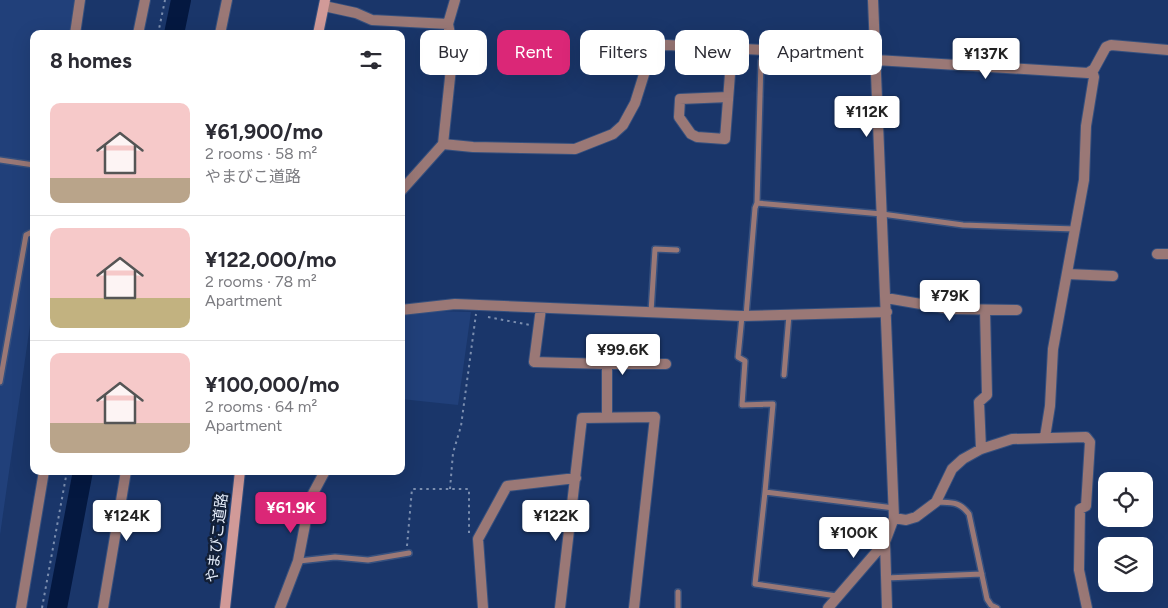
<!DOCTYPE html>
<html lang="en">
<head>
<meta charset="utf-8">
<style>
  body { margin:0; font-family:Figtree,"Noto Sans JP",sans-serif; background:#f7f7f7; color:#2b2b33; height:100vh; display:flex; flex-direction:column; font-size:19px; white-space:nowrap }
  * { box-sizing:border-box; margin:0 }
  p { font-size:16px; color:#7c7c81 }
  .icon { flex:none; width:28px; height:28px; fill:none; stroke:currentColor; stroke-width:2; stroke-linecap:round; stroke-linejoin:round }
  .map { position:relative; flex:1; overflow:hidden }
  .side { position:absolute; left:30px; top:30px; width:375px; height:445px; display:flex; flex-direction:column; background:#fff; border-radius:10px; box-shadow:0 5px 20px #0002 }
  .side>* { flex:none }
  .hud { position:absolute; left:420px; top:30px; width:475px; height:45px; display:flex; gap:10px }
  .controls { position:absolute; left:1098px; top:472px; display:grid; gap:10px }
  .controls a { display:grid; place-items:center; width:55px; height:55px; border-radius:10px; background:#fff; box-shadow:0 5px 20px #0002; font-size:25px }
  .price { position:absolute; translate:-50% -42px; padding:0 11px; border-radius:5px; background:#fff; color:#222; font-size:16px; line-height:32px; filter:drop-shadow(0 1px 2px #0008) }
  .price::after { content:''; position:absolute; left:50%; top:30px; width:15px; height:11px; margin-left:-8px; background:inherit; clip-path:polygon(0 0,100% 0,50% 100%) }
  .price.current { background:#db2777; color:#fff }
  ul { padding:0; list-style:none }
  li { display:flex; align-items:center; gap:15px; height:125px; padding:0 20px }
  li+li { border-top:1px solid #e1e1e2 }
  li span { display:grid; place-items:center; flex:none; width:140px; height:100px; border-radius:10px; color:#555 }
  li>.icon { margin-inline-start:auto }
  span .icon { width:60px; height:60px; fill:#fffc; stroke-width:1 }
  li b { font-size:21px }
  h2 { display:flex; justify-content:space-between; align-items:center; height:60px; padding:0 20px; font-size:21px }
  .pill { padding:0 18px; border-radius:10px; background:#fff; box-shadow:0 5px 20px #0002; font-size:18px; line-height:45px }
  .pill.current { background:#db2777; color:#fff }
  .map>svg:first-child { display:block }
  .built { fill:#21407a }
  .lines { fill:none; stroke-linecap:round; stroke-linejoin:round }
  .river { stroke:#041840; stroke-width:20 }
  .lane-casing { stroke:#36507e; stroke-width:8 }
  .street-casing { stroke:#36507e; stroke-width:12 }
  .secondary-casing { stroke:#36507e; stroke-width:12 }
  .path { stroke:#7b8eaf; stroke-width:2; stroke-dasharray:2.5 4; stroke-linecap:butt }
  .lane { stroke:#9a7876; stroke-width:5 }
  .street { stroke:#9a7876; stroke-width:10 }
  .secondary { stroke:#d19a98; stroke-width:10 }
  .labels { text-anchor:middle; stroke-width:5; stroke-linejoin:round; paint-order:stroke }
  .street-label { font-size:15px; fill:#e5edfa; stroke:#121f37 }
</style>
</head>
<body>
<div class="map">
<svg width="1168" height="608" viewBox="0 0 1168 608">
  <rect width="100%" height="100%" fill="#1a366a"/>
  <path class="built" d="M0,0h77l-5,34h-38v263l-34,238z
    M435,311l36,1 -13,93 -57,-6v-85z"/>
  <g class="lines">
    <path class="river" d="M174,34l7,-34
      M57,608l26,-137"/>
    <defs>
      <path id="lane" d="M768,50l-7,11 -4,142 125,11 81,11 112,4
        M0,160l34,5
        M651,312l4,-63 22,1
        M742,316l-4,41 7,4 -3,44 31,-1 -8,88 129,16
        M746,316l9,-108 2,-5
        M784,375l5,-60
        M0,382l26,-147 8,-4
        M765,492l-10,92 82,12
        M936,502c16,1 23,-1 33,12l18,85 4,6 6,3
        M299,561l36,-4 33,3 41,-7
        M886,578l96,-4
        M678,592v16"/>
      <path id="street" d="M324,6l32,7 16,7 76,4
        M75,34l5,-34
        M138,34l7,-34
        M220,34l7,-34
        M876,60l212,13 6,-4 12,-22 5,-2 57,5
        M728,97l-48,2 -1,18 12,17 6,3 28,2 7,-91
        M443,144l30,3 102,2 38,-15 10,-9 12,-22 16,-51 6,-6 10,-1 209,11
        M401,191l42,-47 10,-95 -5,-25 7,-24
        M1157,254h11
        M1067,274l46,2
        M886,298l64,11 67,1
        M541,308l-7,54 73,2
        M401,310l54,-6 287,12 145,-4
        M607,417v-53h59
        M1045,437l5,-31 3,-57 31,-169 2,-54 8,-49 -2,-6
        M981,449l-2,-47 8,-7 -2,-85
        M894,518l12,2 10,-3 20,-15 16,-33 11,-10 18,-10 31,-10 74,-2 4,5 -4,64 -6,3 -1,61 8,38
        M885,542l2,66
        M21,608l23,-137
        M103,608l23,-137
        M280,608l18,-47 12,-62 15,-28
        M483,608l-5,-69 29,-53 69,-8
        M560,608l22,-190 73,-1 -21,191
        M828,608l57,-66 9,-24 -21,-518"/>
      <path id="secondary" d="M318,34l7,-34
        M225,608l15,-137"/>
    </defs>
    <use href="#lane" class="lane-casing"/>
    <use href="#street" class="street-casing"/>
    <use href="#secondary" class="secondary-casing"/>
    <path class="path" d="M158,34l7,-34
      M488,317l42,8
      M450,489l3,-36 8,-27 15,-112
      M407,546l5,-57h57v44
      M42,608l25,-137"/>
    <use href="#lane" class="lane"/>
    <use href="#street" class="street"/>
    <use href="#secondary" class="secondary"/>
  </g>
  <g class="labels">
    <g class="street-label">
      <text transform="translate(217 538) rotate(-83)" y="5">やまびこ道路</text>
    </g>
  </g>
</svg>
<div class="controls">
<a><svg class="icon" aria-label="locate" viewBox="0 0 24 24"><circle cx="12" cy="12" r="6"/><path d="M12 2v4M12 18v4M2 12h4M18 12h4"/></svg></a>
<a><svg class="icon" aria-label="layers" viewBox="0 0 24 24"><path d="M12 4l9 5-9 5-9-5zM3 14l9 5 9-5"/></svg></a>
</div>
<b class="price" style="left:986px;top:80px">¥137K</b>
<b class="price" style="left:867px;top:138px">¥112K</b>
<b class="price" style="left:950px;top:322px">¥79K</b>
<b class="price" style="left:623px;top:376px">¥99.6K</b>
<b class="price current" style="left:291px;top:534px">¥61.9K</b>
<b class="price" style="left:127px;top:542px">¥124K</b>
<b class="price" style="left:556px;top:542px">¥122K</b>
<b class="price" style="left:854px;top:559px">¥100K</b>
<div class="hud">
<a class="pill">Buy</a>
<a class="pill current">Rent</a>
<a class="pill">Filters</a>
<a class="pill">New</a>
<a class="pill">Apartment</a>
</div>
<section class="side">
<h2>8 homes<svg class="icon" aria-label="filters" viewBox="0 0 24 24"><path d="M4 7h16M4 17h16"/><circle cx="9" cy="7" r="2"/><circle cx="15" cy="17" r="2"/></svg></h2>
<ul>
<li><span style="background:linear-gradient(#f6c9c9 75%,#b9a48a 0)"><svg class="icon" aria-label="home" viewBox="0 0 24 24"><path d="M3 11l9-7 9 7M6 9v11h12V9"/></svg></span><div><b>¥61,900/mo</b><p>2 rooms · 58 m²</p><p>やまびこ道路</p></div></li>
<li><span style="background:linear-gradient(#f6c9c9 70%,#c2b280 0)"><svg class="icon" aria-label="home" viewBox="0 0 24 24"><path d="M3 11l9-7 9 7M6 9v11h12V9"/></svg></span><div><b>¥122,000/mo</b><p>2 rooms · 78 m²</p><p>Apartment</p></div></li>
<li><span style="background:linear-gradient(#f6c9c9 70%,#b9a48a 0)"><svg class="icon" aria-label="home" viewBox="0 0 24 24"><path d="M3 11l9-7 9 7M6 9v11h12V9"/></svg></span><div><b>¥100,000/mo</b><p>2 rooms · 64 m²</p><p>Apartment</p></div></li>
</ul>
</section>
</div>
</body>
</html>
